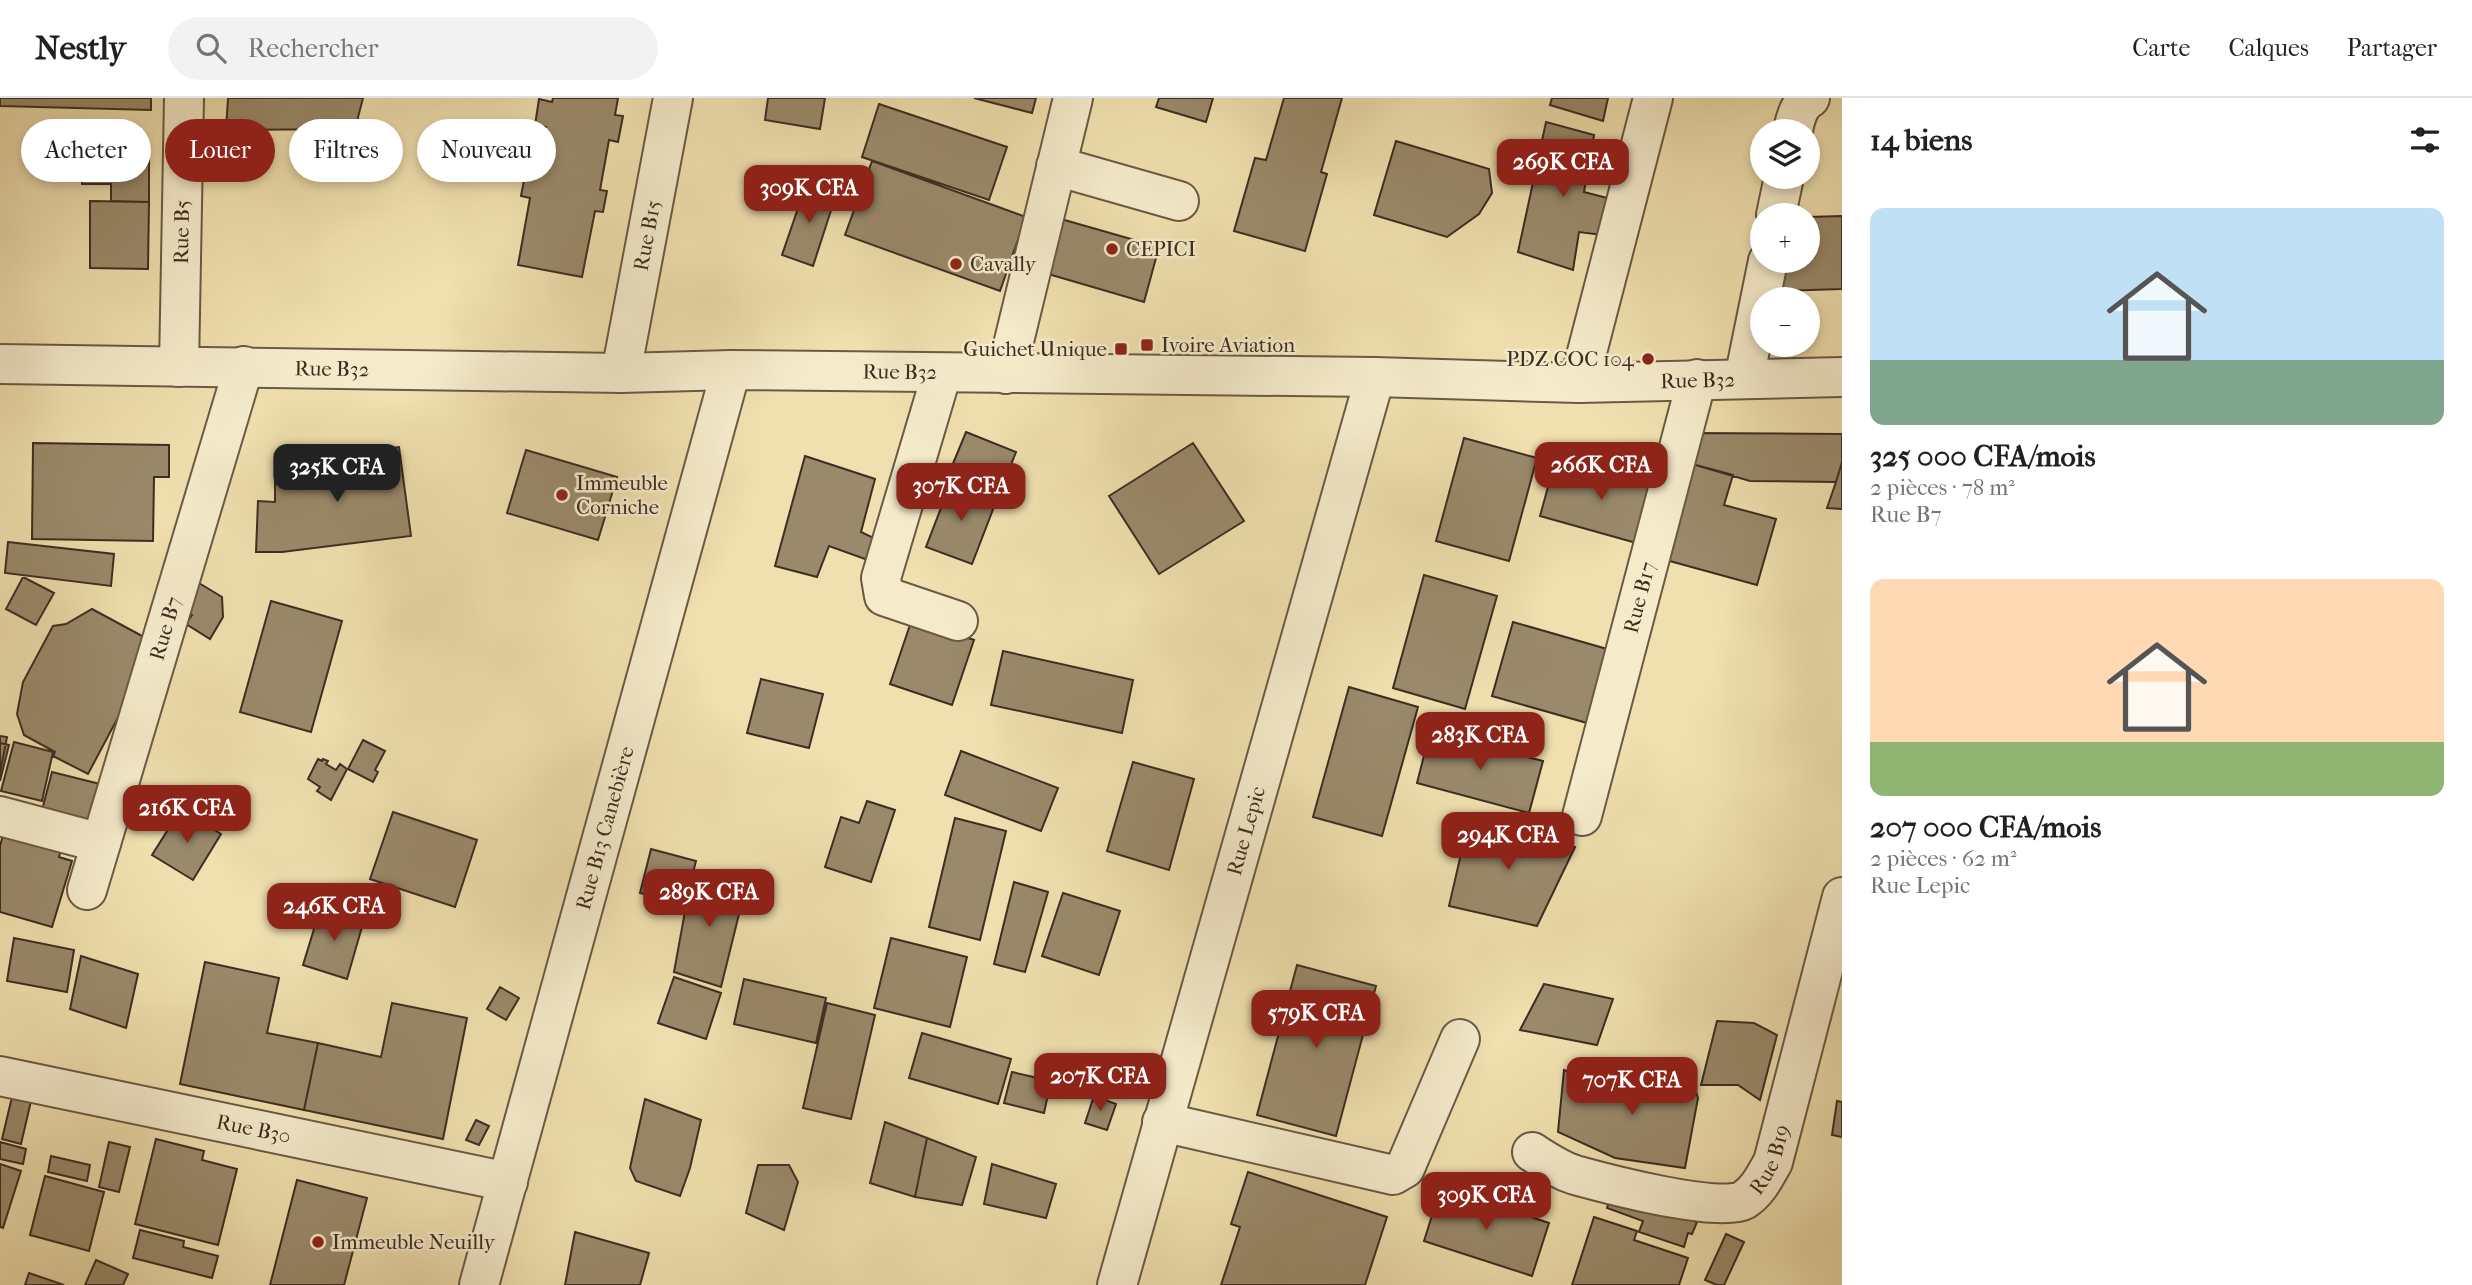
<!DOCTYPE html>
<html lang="fr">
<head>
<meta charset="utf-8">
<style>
  body { margin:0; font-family:"IM FELL French Canon",serif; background:#f2f2f2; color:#202124; height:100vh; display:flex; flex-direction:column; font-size:26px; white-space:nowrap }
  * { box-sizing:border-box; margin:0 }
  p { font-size:23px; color:#757577 }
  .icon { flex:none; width:38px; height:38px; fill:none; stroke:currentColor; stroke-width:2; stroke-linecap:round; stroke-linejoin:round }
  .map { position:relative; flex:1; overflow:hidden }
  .sheet { display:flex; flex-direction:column; background:#fff; width:630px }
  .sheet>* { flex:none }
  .hud { position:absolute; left:21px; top:21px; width:665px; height:63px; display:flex; gap:14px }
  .fabs { position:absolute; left:1750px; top:21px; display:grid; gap:14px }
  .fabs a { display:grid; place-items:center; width:70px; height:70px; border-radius:50%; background:#fff; box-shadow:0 4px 10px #0003; font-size:35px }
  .price { position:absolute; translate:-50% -60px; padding:0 16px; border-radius:14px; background:#8f2418; color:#fff; font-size:23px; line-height:46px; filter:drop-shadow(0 2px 4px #0008) }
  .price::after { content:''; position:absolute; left:50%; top:42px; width:21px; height:16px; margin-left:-10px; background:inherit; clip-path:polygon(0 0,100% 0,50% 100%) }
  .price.on { background:#222; color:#fff }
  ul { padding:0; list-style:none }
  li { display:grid; align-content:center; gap:14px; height:371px; padding:0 28px }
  li span { display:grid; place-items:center; height:217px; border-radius:14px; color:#555 }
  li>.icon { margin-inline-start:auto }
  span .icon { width:126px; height:126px; fill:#fffc; stroke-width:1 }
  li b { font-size:30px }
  h2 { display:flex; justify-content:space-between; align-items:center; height:84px; padding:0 28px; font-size:30px }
  .tag { padding:0 24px; border-radius:32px; background:#fff; box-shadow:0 4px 10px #0003; font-size:24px; line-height:63px }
  .tag.on { background:#8f2418; color:#fff }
  header { display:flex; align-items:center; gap:42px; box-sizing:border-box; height:98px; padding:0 35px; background:#fff; border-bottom:2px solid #e0e0e0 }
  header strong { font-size:33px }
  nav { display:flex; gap:38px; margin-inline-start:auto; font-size:24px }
  .search { width:490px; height:63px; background:#f2f2f2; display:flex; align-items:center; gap:18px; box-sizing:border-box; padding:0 24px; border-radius:38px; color:#757577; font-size:26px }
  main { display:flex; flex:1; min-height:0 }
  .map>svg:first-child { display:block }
  .building { fill:#9a8a6b; stroke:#3d2d22; stroke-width:2 }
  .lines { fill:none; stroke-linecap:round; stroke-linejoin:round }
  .minor-casing { stroke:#6a5a45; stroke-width:42 }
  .minor { stroke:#f5ebcb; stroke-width:38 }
  .poi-dot { fill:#8f2418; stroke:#f5ebcb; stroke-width:2.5 }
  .labels { text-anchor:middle; stroke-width:5; stroke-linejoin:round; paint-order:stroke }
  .street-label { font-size:21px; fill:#3d2d22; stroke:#f5ebcb }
  .poi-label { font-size:21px; fill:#3d2d22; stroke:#f5ebcb; text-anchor:start }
</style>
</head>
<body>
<header>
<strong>Nestly</strong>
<div class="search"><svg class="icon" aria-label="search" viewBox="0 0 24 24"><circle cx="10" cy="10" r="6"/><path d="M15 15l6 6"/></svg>Rechercher</div>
<nav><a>Carte</a><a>Calques</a><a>Partager</a></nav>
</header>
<main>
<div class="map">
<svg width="1842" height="1187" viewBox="0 0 1842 1187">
  <rect width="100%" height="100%" fill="#f0e0af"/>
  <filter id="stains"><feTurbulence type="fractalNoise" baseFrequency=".00286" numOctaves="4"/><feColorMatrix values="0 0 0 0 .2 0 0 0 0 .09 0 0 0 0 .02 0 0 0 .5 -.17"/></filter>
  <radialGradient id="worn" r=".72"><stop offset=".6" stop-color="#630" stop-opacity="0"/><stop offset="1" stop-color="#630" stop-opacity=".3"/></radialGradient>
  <path class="building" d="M0,0h151v12l-151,-4z
    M228,0h135l-8,31 -129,1z
    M553,0h65l-3,17 8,1 -5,26 -9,-2 -9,50 7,1 -4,21 -8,-1 -13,66 -64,-12 12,-67 -9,-2 4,-21 12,3 9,-51 -11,-2 4,-26 13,3z
    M768,0h57l-5,31 -55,-9z
    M974,0h62l-4,15z
    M1159,0h54l-7,24 -50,-15z
    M1284,0h58l-21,74 6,2 -22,77 -71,-20 21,-73 11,2z
    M1552,0h56l-5,23 -53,-16z
    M879,6l128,43 -18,53 -127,-43z
    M1546,24l48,13 -10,57 31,8 -5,36 -31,-4 -6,38 -55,-18z
    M1396,43l93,28 3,24 -13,21 -32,23 -73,-22z
    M82,45h67v59l-38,-1v-17h-29z
    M872,63l154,56 -26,74 -155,-56z
    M806,87l30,10 -23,71 -31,-11z
    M90,103l59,1 -1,67 -58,-1z
    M1842,118v73l-63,2 -1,-30h30v-44z
    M1054,119l105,30 -15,55 -106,-31z
    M966,334l50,20 -19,47 -50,-21z
    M1689,335l153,1v28l-6,20 -86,-1 -58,-17z
    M1464,340l73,20 -28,103 -73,-20z
    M33,345l136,2v32h-15l-1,64 -121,-2z
    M1193,345l51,78 -85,53 -50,-78z
    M399,349l12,89 -129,16h-26l2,-51 17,1v-30l47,1 -4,-9 19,-3 -1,-6z
    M526,352l91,27 -19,63 -91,-27z
    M805,358l70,23 -14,53 21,10 -6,21 -47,-17 -12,31 -42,-11z
    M1556,360l107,30 -16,58 -107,-30z
    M1842,364v47l-15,-1 9,-26z
    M1692,366l41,11 -9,30 52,14 -19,66 -91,-25z
    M951,384l46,17 -25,65 -46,-17z
    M8,444l106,12 -3,32 -106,-13z
    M1424,477l73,21 -32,113 -72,-21z
    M23,479l31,16 -18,32 -30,-16z
    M199,485l23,14 1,20 -13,22 -24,-15 6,-9 -9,-6z
    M271,503l71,20 -31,111 -71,-20z
    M92,511l65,35 -69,130 -35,-18 2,-4 -31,-17 -7,-21 6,-32 30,-56 13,-2z
    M912,521l62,21 -22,65 -62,-21z
    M1513,524l101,29 -20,74 -102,-29z
    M1003,553l130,29 -11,53 -131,-28z
    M761,581l62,15 -14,54 -62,-15z
    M1349,589l69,20 -36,129 -69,-19z
    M1430,634l113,29 -14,52 -112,-30z
    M0,638l7,1 -7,36z
    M363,642l22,11 -10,19 3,2 -5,10 -25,-13z
    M14,644l39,10 -11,49 -41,-10z
    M0,645l9,2 -9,36z
    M961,653l97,37 -17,43 -96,-36z
    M318,661l4,2 1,-2 5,2 -2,3 10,6 4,-6 7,5 -16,31 -14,-9 3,-4 -12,-8z
    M1133,664l61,17 -25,91 -62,-19z
    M52,674l56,14 -11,39 -55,-15z
    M867,703l28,9 -24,72 -46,-15 16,-50 18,6z
    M181,711l40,25 -28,46 -41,-25z
    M393,714l84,28 -22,67 -85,-28z
    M1470,717l105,32 -38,79 -88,-20z
    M955,720l51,13 -26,109 -51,-13z
    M5,730l57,17 -3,12 13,4 -20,66 -52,-15v-66z
    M651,751l45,12 -11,43 -45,-11z
    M692,775l54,13 -25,101 -47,-15z
    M1014,784l34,10 -23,80 -31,-8z
    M1063,795l57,18 -21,64 -57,-19z
    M321,808l43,14 -17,59 -44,-14z
    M14,840l60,12 -7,42 -60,-11z
    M891,840l76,19 -17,70 -76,-19z
    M81,858l57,18 -12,54 -56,-19z
    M205,864l74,16 -12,55 51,10 -14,67 -124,-26z
    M1297,867l79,21 -40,150 -79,-21z
    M674,879l47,16 -15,46 -48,-16z
    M744,881l82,19 -10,45 -82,-19z
    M1544,886l69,15 -16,46 -77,-15z
    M500,889l19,11 -13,22 -19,-11z
    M392,905l75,15 -24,121 -139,-29 14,-67 63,14z
    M827,905l48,12 -24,104 -48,-11z
    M1717,923l37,2 23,12 -17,65 -22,-15h-37z
    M922,935l89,26 -13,45 -89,-26z
    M1649,969l42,8 7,23 -13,70 -70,-10 -57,-26 6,-62 74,24z
    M1012,974l39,9 -7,32 -40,-10z
    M1094,998l22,8 -9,26 -22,-7z
    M12,999l19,4 -10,43 -19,-5z
    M645,1001l56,21 -11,48 -10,28 -44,-15 -6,-13z
    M1837,1003l5,1v35l-10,-2z
    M476,1022l13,6 -10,19 -13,-5z
    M885,1024l42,16 -12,59 -45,-14z
    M927,1040l49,19 -14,48 -47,-8z
    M156,1041l48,12 -2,9 35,9 -19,76 -83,-21z
    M0,1044l26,7 -3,15 -23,-5z
    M109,1044l21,5 -11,45 -20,-5z
    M51,1058l39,9 -3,16 -39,-9z
    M0,1066l21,7 -18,57 -3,-1z
    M992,1066l64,20 -10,34 -62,-14z
    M758,1067h31l9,17 -14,48 -38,-17z
    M1248,1074l139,45 -22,68h-144l19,-58 -9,-3z
    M45,1078l59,16 -15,59 -59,-16z
    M297,1082l70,18 -23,87h-74z
    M1441,1089l108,36 -17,53 -108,-35z
    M1612,1095l85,29 -5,12 -4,-1 -4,14 -45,-15 4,-11 -36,-13z
    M1594,1119l43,14 -3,9 54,18 -9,27h-107z
    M140,1132l44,11 -1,6 35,9 -6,22 -79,-20z
    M575,1134l74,21 -9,32h-75z
    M1726,1136l18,8 -20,43h-7l-12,-5z
    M96,1162l32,14 -5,11h-38z
    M29,1175l35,12h-39z"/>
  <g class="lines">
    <defs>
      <g id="minor">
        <path d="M1793,33c2,-12 6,-27 17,-33"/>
        <path d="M1056,68l123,35"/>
        <path d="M1776,117l8,-38"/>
        <path id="s1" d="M0,266l621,9 110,-3 644,7 204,6 263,-6"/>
        <path id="s2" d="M179,269l5,-269"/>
        <path id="s3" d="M621,275l52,-275"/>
        <path d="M942,275l-61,205 3,18 74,25"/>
        <path d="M1006,276l67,-276"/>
        <path d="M1744,281l24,-118"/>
        <path d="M1579,285l74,-285"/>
        <path d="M0,718l101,27"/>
        <path id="s4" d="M1582,718l115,-437"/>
        <path id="s5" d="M87,792l157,-524"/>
        <path id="s6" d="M0,978l508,106"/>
        <path d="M1162,1024l231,53 12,-7 55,-129"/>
        <path id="s7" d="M1532,1054c14,9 27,18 43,23 29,8 146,39 169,25 14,-9 21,-24 29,-38l69,-265"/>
        <path id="s8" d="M479,1187l252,-915"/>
        <path id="s9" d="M1117,1187l258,-908"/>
      </g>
    </defs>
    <use href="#minor" class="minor-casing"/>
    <use href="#minor" class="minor"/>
  </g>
  <g class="poi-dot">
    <circle cx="1112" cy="151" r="7"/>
    <circle cx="956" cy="166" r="7"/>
    <rect x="1140" y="240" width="14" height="14" rx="3.5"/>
    <rect x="1114" y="244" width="14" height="14" rx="3.5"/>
    <circle cx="1648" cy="261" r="7"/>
    <circle cx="562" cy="397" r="7"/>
    <circle cx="318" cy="1144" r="7"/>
  </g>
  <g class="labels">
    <g class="street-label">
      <text dy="7" stroke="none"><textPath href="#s2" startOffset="135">Rue B5</textPath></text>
      <text dy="7" stroke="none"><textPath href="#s3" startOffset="140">Rue B15</textPath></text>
      <text dy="7" stroke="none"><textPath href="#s1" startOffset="332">Rue B32</textPath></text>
      <text dy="7" stroke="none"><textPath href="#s1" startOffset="900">Rue B32</textPath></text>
      <text dy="7" stroke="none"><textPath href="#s1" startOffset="1698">Rue B32</textPath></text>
      <text dy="7" stroke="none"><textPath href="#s4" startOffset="226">Rue B17</textPath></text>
      <text dy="7" stroke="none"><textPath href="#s5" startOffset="273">Rue B7</textPath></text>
      <text dy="7" stroke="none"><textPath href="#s8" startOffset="474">Rue B13 Canebière</textPath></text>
      <text dy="7" stroke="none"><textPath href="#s9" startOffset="472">Rue Lepic</textPath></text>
      <text dy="7" stroke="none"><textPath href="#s6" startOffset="259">Rue B30</textPath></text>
      <text dy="7" stroke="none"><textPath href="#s7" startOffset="271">Rue B19</textPath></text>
    </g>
    <g class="poi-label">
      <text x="1126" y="158">CEPICI</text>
      <text x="970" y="173">Cavally</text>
      <text x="1161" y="254">Ivoire Aviation</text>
      <text x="1107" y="258" text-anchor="end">Guichet Unique</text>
      <text x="1634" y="268" text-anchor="end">PDZ COC 104</text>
      <text x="576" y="392">Immeuble<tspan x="576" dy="24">Corniche</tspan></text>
      <text x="332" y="1151">Immeuble Neuilly</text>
    </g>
  </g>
  <rect width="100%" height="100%" filter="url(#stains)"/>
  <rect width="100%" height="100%" fill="url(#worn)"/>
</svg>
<div class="fabs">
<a><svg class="icon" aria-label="layers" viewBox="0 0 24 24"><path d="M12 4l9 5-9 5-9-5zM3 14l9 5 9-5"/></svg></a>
<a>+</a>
<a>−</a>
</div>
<b class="price" style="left:1563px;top:101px">269K CFA</b>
<b class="price" style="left:809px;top:127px">309K CFA</b>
<b class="price" style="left:1601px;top:404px">266K CFA</b>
<b class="price on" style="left:337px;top:406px">325K CFA</b>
<b class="price" style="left:961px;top:425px">307K CFA</b>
<b class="price" style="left:1480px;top:674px">283K CFA</b>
<b class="price" style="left:187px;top:747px">216K CFA</b>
<b class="price" style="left:1508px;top:774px">294K CFA</b>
<b class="price" style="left:709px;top:831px">289K CFA</b>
<b class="price" style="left:334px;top:845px">246K CFA</b>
<b class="price" style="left:1316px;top:952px">579K CFA</b>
<b class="price" style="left:1100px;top:1015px">207K CFA</b>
<b class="price" style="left:1632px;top:1019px">707K CFA</b>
<b class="price" style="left:1486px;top:1134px">309K CFA</b>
<div class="hud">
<a class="tag">Acheter</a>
<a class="tag on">Louer</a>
<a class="tag">Filtres</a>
<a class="tag">Nouveau</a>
</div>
</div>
<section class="sheet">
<h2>14 biens<svg class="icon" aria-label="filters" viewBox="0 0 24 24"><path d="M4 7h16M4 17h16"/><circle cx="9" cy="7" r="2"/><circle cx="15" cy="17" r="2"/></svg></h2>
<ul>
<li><span style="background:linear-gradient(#bfe0f5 70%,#7fa58c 0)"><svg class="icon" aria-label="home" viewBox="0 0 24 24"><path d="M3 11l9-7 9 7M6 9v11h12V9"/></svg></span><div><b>325 000 CFA/mois</b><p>2 pièces · 78 m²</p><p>Rue B7</p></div></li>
<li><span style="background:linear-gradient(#ffd9b3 75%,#8fb573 0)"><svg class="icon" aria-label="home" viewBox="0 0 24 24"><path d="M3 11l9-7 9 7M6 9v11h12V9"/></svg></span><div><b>207 000 CFA/mois</b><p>2 pièces · 62 m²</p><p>Rue Lepic</p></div></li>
</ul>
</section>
</main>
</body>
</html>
